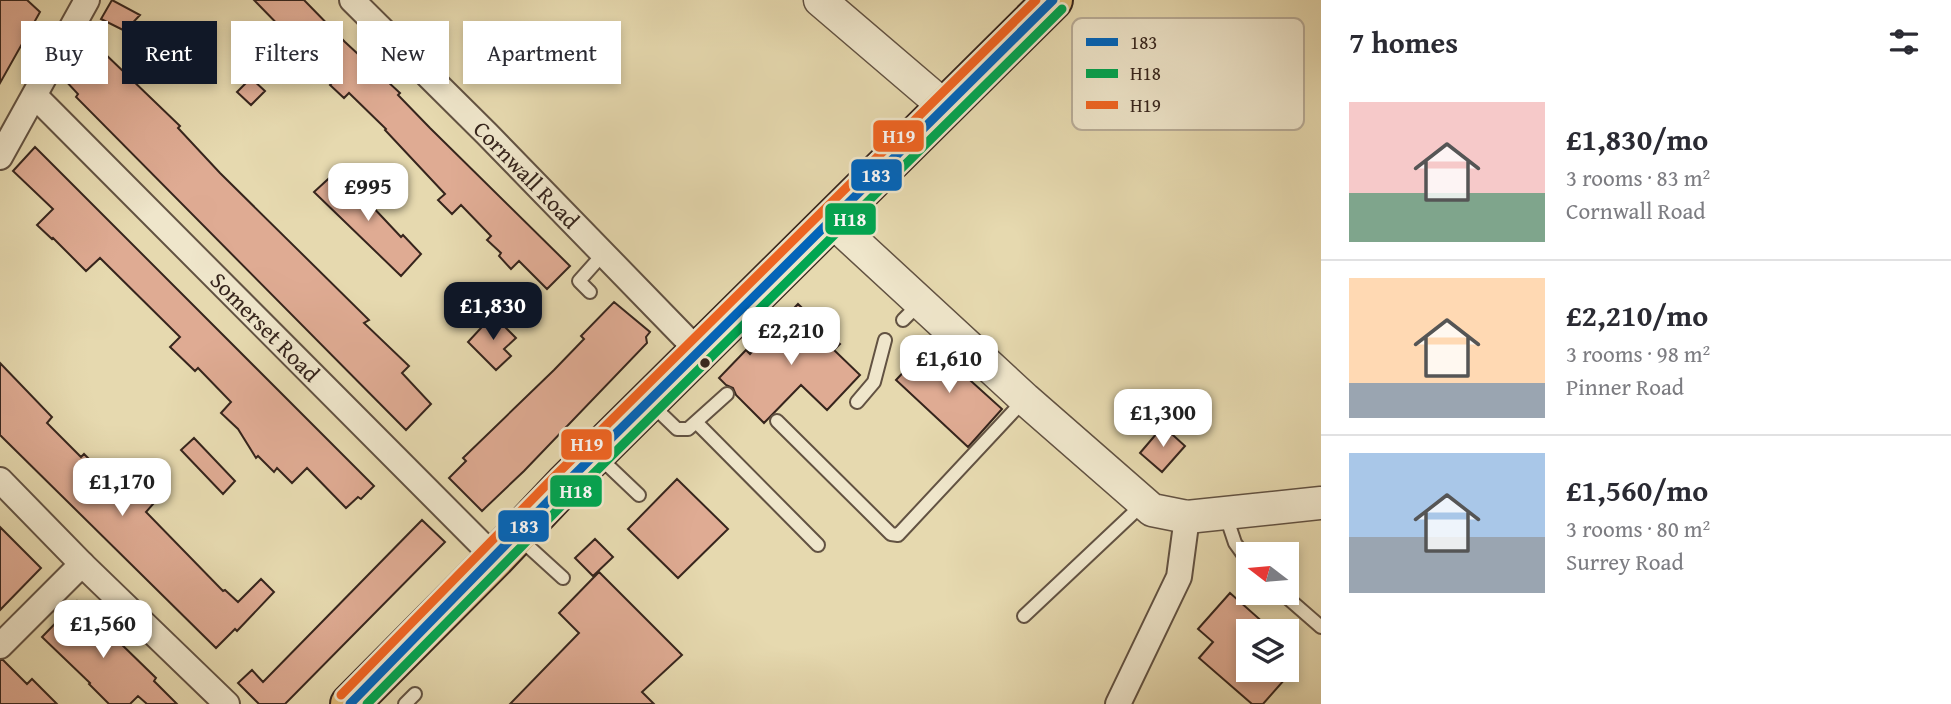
<!DOCTYPE html>
<html lang="en">
<head>
<meta charset="utf-8">
<style>
  body { margin:0; font-family:"Gentium Book Plus",serif; background:#f2f2f3; color:#2b2b33; height:100vh; display:flex; flex-direction:column; font-size:26px; white-space:nowrap }
  * { box-sizing:border-box; margin:0 }
  p { font-size:23px; color:#7c7c81 }
  .icon { flex:none; width:38px; height:38px; fill:none; stroke:currentColor; stroke-width:2; stroke-linecap:round; stroke-linejoin:round }
  .map { position:relative; flex:1; overflow:hidden }
  .drawer { display:flex; flex-direction:column; background:#fff; width:630px }
  .drawer>* { flex:none }
  .guide { position:absolute; left:21px; top:21px; width:665px; height:63px; display:flex; gap:14px }
  .needle { width:46px; rotate:286deg }
  .fabs { position:absolute; left:1236px; top:542px; display:grid; gap:14px }
  .fabs a { display:grid; place-items:center; width:63px; height:63px; border-radius:0px; background:#fff; box-shadow:0 4px 10px #0003; font-size:35px }
  .price { position:absolute; translate:-50% -60px; padding:0 16px; border-radius:14px; background:#fff; color:#222; font-size:23px; line-height:46px; filter:drop-shadow(0 2px 4px #0008) }
  .price::after { content:''; position:absolute; left:50%; top:42px; width:21px; height:16px; margin-left:-10px; background:inherit; clip-path:polygon(0 0,100% 0,50% 100%) }
  .price.selected { background:#111827; color:#fff }
  ul { padding:0; list-style:none }
  li { display:flex; align-items:center; gap:21px; height:175px; padding:0 28px }
  li+li { border-top:2px solid #e1e1e2 }
  li span { display:grid; place-items:center; flex:none; width:196px; height:140px; border-radius:0px; color:#555 }
  li>.icon { margin-inline-start:auto }
  span .icon { width:84px; height:84px; fill:#fffc; stroke-width:1 }
  li b { font-size:30px }
  h2 { display:flex; justify-content:space-between; align-items:center; height:84px; padding:0 28px; font-size:30px }
  .tag { padding:0 24px; border-radius:0px; background:#fff; box-shadow:0 4px 10px #0003; font-size:24px; line-height:63px }
  .tag.selected { background:#111827; color:#fff }
  main { display:flex; flex:1; min-height:0 }
  .map>svg:first-child { display:block }
  .building { fill:#dfab93; stroke:#36251d; stroke-width:2 }
  .lines { fill:none; stroke-linecap:round; stroke-linejoin:round }
  .service-casing { stroke:#625242; stroke-width:16 }
  .minor-casing { stroke:#625242; stroke-width:28 }
  .tertiary-casing { stroke:#625242; stroke-width:35 }
  .primary-casing { stroke:#36251d; stroke-width:42 }
  .service { stroke:#efe6cb; stroke-width:12 }
  .minor { stroke:#efe6cb; stroke-width:24 }
  .tertiary { stroke:#efe6cb; stroke-width:32 }
  .primary { stroke:#e3bc78; stroke-width:38 }
  .bus-1-casing { stroke:#efe6cb; stroke-width:14 }
  .bus-2-casing { stroke:#efe6cb; stroke-width:14 }
  .bus-3-casing { stroke:#efe6cb; stroke-width:14 }
  .bus-1 { stroke:#0065bd; stroke-width:9 }
  .bus-2 { stroke:#00a651; stroke-width:9 }
  .bus-3 { stroke:#f26522; stroke-width:9 }
  .bus-dot { fill:#36251d; stroke:#efe6cb; stroke-width:2.5 }
  .labels { text-anchor:middle; stroke-width:7; stroke-linejoin:round; paint-order:stroke }
  .street-label { font-size:23px; fill:#36251d; stroke:#efe6cb }
  .key { fill:#efe6cb; stroke:#b8ac97; stroke-width:2 }
  .key-label { font-size:19px; fill:#36251d }
  .line-badge { stroke:#efe6cb; stroke-width:2.5 }
  .badge-label { font-size:19px; text-anchor:middle; font-weight:bold; fill:#fff }
</style>
</head>
<body>
<main>
<div class="map">
<svg width="1321" height="704" viewBox="0 0 1321 704">
  <rect width="100%" height="100%" fill="#e6d9af"/>
  <filter id="stains"><feTurbulence type="fractalNoise" baseFrequency=".00286" numOctaves="4"/><feColorMatrix values="0 0 0 0 .2 0 0 0 0 .09 0 0 0 0 .02 0 0 0 .5 -.17"/></filter>
  <radialGradient id="worn" r=".72"><stop offset=".6" stop-color="#630" stop-opacity="0"/><stop offset="1" stop-color="#630" stop-opacity=".3"/></radialGradient>
  <path class="building" d="M0,0h27l13,12 -40,71z
    M112,0l28,15 -15,16 -24,-12z
    M254,0h50l41,42 55,51 -2,2 32,33 140,138 -23,23 -28,-28 -8,8 -12,-13 2,-3 -14,-13 4,-4 -30,-31 -9,9 -14,-14 7,-6 -60,-64 1,-1 -37,-36 -5,5 -14,-13 3,-3 -28,-28 -5,5 -14,-15 6,-5z
    M100,49l80,77 -2,2 42,45 149,147 -5,3 45,43 -7,7 29,31 -25,26 -330,-333 2,-3 -15,-16 22,-23 5,5z
    M251,78l14,13 -14,14 -14,-13z
    M35,147l339,339 -13,13 -3,-2 -12,11 -39,-40 -15,15 -15,-15 -3,4 -16,-16 -2,2 -18,-29 -17,-16 10,-11 -33,-34 -3,3 -25,-24 10,-10 -80,-79 -14,13 -33,-33 -1,1 -15,-14 16,-16 -40,-38z
    M338,170l63,67 2,-2 18,19 -20,22 -87,-84z
    M614,302l36,30 -4,5 1,6 -123,128 -42,40 -33,-33 17,-17 -3,-3 91,-88 30,-31 -3,-3z
    M798,304l42,40 -6,6 26,25 -33,35 -26,-25 -37,38 -28,-28 -3,-7 -7,-3 -7,-7 27,-28 4,4z
    M493,315l23,23 -12,11 7,7 -15,14 -28,-28z
    M930,344l72,65 -34,38 -72,-67z
    M0,363l52,54 -5,6 34,34 3,-3 12,12 6,-5 29,29 5,-6 18,19 -8,9 77,79 2,-1 13,12 23,-23 13,13 -37,39 -2,-2 -19,19 -216,-213z
    M1163,426l22,20 -23,26 -22,-19z
    M194,438l41,43 -12,13 -42,-44z
    M677,479l51,50 -50,49 -50,-49z
    M422,520l23,22 -160,162h-26l-21,-21 14,-13 11,12z
    M0,527l41,41 -41,42z
    M595,539l18,18 -20,19 -18,-18z
    M599,572l83,83 -40,37 12,12h-144l69,-71 -20,-20z
    M1230,593l44,39h-26v38h45l-30,34h-11l-53,-46 14,-16 -15,-13z
    M77,601l79,77 -2,3 23,23h-30l-9,-8 -8,8h-21l-20,-20 1,-1 -48,-46z
    M0,660h3l24,24 5,-5 25,25h-57z"/>
  <g class="lines">
    <defs>
      <path id="service" d="M590,292l-11,-11 25,-28
        M903,320l17,-17
        M857,402l17,-20 11,-42
        M650,403l27,26h11l39,-35
        M777,421l114,113 7,1 127,-136
        M696,422l122,123
        M599,457l40,38
        M1225,513l10,30 13,18
        M519,538l44,40
        M1282,593l39,34
        M1024,616l119,-112
        M405,704l10,-10"/>
      <g id="minor">
        <path id="s1" d="M352,0l135,134 212,218"/>
        <path id="s2" d="M35,96l460,462"/>
        <path d="M0,157l87,-157"/>
        <path d="M0,480l82,84 145,140"/>
        <path d="M0,646l82,-82"/>
        <path d="M1118,704l61,-127 8,-60"/>
      </g>
      <path id="tertiary" d="M820,0l124,106
        M831,220l194,179 127,111 35,7 134,-14"/>
      <path id="primary" d="M350,704l145,-146 70,-74 488,-484"/>
    </defs>
    <use href="#service" class="service-casing"/>
    <use href="#minor" class="minor-casing"/>
    <use href="#tertiary" class="tertiary-casing"/>
    <use href="#primary" class="primary-casing"/>
    <use href="#service" class="service"/>
    <use href="#minor" class="minor"/>
    <use href="#tertiary" class="tertiary"/>
    <use href="#primary" class="primary"/>
    <defs>
      <path id="bus-1" d="M350,704l215,-220 488,-484"/>
      <path id="bus-2" d="M367,704l207,-211 488,-484"/>
      <path id="bus-3" d="M341,695l215,-220 480,-475"/>
    </defs>
    <use href="#bus-1" class="bus-1-casing"/>
    <use href="#bus-2" class="bus-2-casing"/>
    <use href="#bus-3" class="bus-3-casing"/>
    <use href="#bus-1" class="bus-1"/>
    <use href="#bus-2" class="bus-2"/>
    <use href="#bus-3" class="bus-3"/>
  </g>
  <circle class="bus-dot" cx="705" cy="363" r="6"/>
  <g class="labels">
    <g class="street-label">
      <text dy="8" stroke="none"><textPath href="#s1" startOffset="247">Cornwall Road</textPath></text>
      <text dy="8" stroke="none"><textPath href="#s2" startOffset="326">Somerset Road</textPath></text>
    </g>
  </g>
  <rect x="1072" y="18" width="232" height="112" rx="10" class="key"/>
  <rect x="1086" y="38" width="32" height="8" fill="#0065bd"/>
  <rect x="1086" y="69" width="32" height="9" fill="#00a651"/>
  <rect x="1086" y="101" width="32" height="8" fill="#f26522"/>
  <g class="key-label">
    <text x="1130" y="49">183</text>
    <text x="1130" y="80">H18</text>
    <text x="1130" y="112">H19</text>
  </g>
  <g class="line-badge">
    <rect x="872" y="119" width="53" height="34" rx="7" fill="#f26522"/>
    <rect x="850" y="158" width="53" height="34" rx="7" fill="#0065bd"/>
    <rect x="824" y="202" width="53" height="34" rx="7" fill="#00a651"/>
    <rect x="560" y="428" width="53" height="33" rx="7" fill="#f26522"/>
    <rect x="549" y="474" width="54" height="34" rx="7" fill="#00a651"/>
    <rect x="497" y="509" width="53" height="34" rx="7" fill="#0065bd"/>
  </g>
  <g class="badge-label">
    <text x="899" y="143">H19</text>
    <text x="876" y="182">183</text>
    <text x="850" y="226">H18</text>
    <text x="587" y="451">H19</text>
    <text x="576" y="498">H18</text>
    <text x="524" y="533">183</text>
  </g>
  <rect width="100%" height="100%" filter="url(#stains)"/>
  <rect width="100%" height="100%" fill="url(#worn)"/>
</svg>
<div class="fabs">
<a><svg class="needle" viewBox="-14 -14 28 28"><path d="M0-13l5 13h-10z" fill="#e53935"/><path d="M0 13l5-13h-10z" fill="#7c7c81"/></svg></a>
<a><svg class="icon" aria-label="layers" viewBox="0 0 24 24"><path d="M12 4l9 5-9 5-9-5zM3 14l9 5 9-5"/></svg></a>
</div>
<b class="price" style="left:368px;top:223px">£995</b>
<b class="price selected" style="left:493px;top:342px">£1,830</b>
<b class="price" style="left:791px;top:367px">£2,210</b>
<b class="price" style="left:949px;top:395px">£1,610</b>
<b class="price" style="left:1163px;top:449px">£1,300</b>
<b class="price" style="left:122px;top:518px">£1,170</b>
<b class="price" style="left:103px;top:660px">£1,560</b>
<div class="guide">
<a class="tag">Buy</a>
<a class="tag selected">Rent</a>
<a class="tag">Filters</a>
<a class="tag">New</a>
<a class="tag">Apartment</a>
</div>
</div>
<section class="drawer">
<h2>7 homes<svg class="icon" aria-label="filters" viewBox="0 0 24 24"><path d="M4 7h16M4 17h16"/><circle cx="9" cy="7" r="2"/><circle cx="15" cy="17" r="2"/></svg></h2>
<ul>
<li><span style="background:linear-gradient(#f6c9c9 65%,#7fa58c 0)"><svg class="icon" aria-label="home" viewBox="0 0 24 24"><path d="M3 11l9-7 9 7M6 9v11h12V9"/></svg></span><div><b>£1,830/mo</b><p>3 rooms · 83 m²</p><p>Cornwall Road</p></div></li>
<li><span style="background:linear-gradient(#ffd9b3 75%,#9aa5b1 0)"><svg class="icon" aria-label="home" viewBox="0 0 24 24"><path d="M3 11l9-7 9 7M6 9v11h12V9"/></svg></span><div><b>£2,210/mo</b><p>3 rooms · 98 m²</p><p>Pinner Road</p></div></li>
<li><span style="background:linear-gradient(#a9c7e8 60%,#9aa5b1 0)"><svg class="icon" aria-label="home" viewBox="0 0 24 24"><path d="M3 11l9-7 9 7M6 9v11h12V9"/></svg></span><div><b>£1,560/mo</b><p>3 rooms · 80 m²</p><p>Surrey Road</p></div></li>
</ul>
</section>
</main>
</body>
</html>
